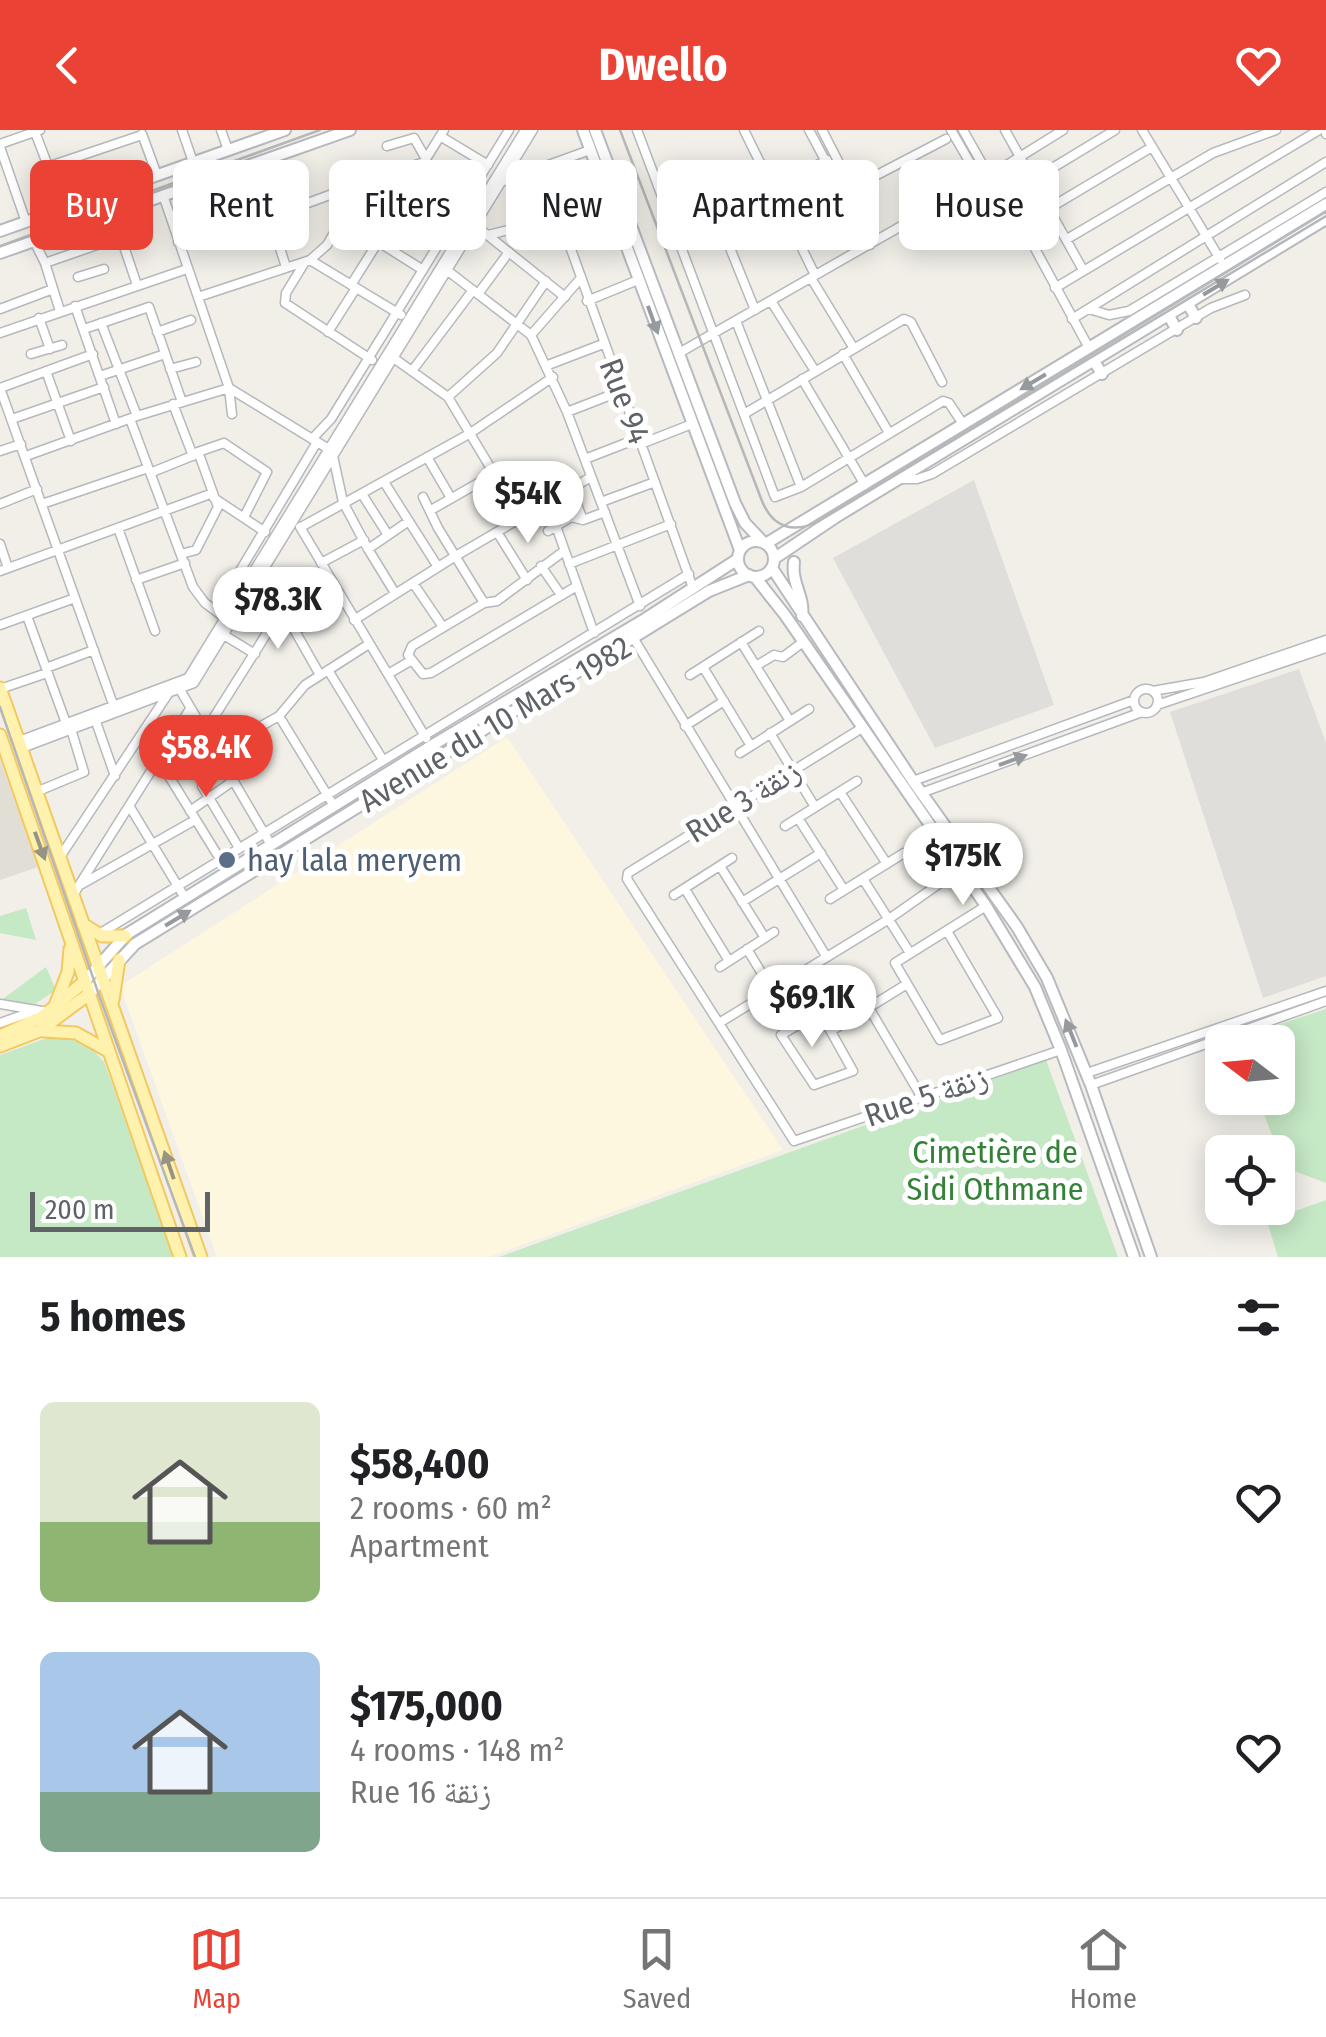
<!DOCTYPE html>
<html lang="en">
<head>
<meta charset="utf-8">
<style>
  body { margin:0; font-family:"Fira Sans Condensed","Noto Naskh Arabic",sans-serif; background:#f6f6f6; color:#202124; height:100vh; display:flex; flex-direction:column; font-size:38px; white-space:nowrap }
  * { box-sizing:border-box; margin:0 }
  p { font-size:32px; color:#757577 }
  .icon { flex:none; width:55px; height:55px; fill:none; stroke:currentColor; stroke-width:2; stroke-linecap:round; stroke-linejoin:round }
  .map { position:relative; height:1127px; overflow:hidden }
  .side { display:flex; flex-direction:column; background:#fff; flex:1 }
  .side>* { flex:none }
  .top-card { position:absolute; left:30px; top:30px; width:1268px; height:90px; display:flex; gap:20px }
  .needle { width:65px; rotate:286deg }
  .buttons { position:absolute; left:1205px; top:895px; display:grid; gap:20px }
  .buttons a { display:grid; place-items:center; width:90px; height:90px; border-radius:15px; background:#fff; box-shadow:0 5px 25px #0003; font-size:50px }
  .scale { position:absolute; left:30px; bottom:25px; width:180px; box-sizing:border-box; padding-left:10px; border:5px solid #5f6368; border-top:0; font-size:28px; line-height:35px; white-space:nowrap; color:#5f6368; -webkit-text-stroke:8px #fff; paint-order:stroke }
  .price { position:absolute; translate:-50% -85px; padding:0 22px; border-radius:35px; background:#fff; color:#222; font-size:32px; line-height:65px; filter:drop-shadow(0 2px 5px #0008) }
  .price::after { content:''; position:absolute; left:50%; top:60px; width:30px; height:22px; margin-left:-15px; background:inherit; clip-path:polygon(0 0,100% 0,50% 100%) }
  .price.selected { background:#ea4335; color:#fff }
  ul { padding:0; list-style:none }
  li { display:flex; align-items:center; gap:30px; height:250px; padding:0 40px }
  li span { display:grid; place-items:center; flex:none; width:280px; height:200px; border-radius:15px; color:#555 }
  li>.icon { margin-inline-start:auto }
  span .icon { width:120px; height:120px; fill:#fffc; stroke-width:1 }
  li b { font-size:42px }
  h2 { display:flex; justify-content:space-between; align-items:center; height:120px; padding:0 40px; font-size:42px }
  .tag { padding:0 35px; border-radius:15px; background:#fff; box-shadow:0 5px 25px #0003; font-size:35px; line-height:90px }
  .tag.selected { background:#ea4335; color:#fff }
  header { display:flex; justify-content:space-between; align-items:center; height:130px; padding:0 40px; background:#ea4335; color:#fff; font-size:45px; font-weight:700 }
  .menu { display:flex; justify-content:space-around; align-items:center; height:140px; border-top:2px solid #e0e0e0; background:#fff; font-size:28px; color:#757577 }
  .menu a { display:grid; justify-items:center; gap:5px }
  .menu .selected { color:#ea4335 }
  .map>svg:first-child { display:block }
  .commercial { fill:#fef7e0 }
  .industrial { fill:#e0deda }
  .education { fill:#e1ded6 }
  .green { fill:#c5e8c5 }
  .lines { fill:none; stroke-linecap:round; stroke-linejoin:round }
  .minor-casing { stroke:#b5b8bc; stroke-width:11 }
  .secondary-casing { stroke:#b6babf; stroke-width:14 }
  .primary-casing { stroke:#f2c960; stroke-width:15 }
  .minor { stroke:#fff; stroke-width:8 }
  .secondary { stroke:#fff; stroke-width:10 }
  .primary { stroke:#fff2af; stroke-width:11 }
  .tram { stroke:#b6b7b8; stroke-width:2.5 }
  .oneway { fill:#979a9d }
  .oneway2 { fill:#979581 }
  .service-dot { fill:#5c6f8a; stroke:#fff; stroke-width:4 }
  .labels { text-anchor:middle; stroke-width:10; stroke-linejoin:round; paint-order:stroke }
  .street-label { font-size:32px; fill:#5f6368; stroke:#fff }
  .service-label { font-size:32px; fill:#4e5e75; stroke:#fff; text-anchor:start }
  .park-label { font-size:32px; fill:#348238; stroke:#fff }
</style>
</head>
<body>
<header><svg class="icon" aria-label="back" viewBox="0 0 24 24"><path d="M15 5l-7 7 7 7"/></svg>Dwello<svg class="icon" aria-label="heart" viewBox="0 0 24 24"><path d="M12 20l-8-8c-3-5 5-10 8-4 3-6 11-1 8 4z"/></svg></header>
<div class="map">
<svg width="1326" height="1127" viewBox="0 0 1326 1127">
  <rect width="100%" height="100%" fill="#f1efe8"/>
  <path class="commercial" d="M507,607l276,413 -294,107h-272l-97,-271z"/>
  <path class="industrial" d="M974,350l80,225 -119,43 -102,-190z
    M1299,539l27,74v233l-63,22 -93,-286z"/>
  <path class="education" d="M0,629l38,108 -38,13z"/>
  <path class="green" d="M26,778l10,32 -36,-7v-17z
    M46,837l10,23 -24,16 -32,-5z
    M1326,879v174l-42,-16 -26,-69h20v-56h-42l-1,-3z
    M68,906l18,7 18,19 70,195h-174v-202l50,-18z
    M1046,930l72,197h-619z
    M1326,1070v57h-48l-11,-36z"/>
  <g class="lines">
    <defs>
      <path id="minor" d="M182,0l11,32
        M221,0l7,20
        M637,0l138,367 26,-10 142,-86 6,2 14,21
        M744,0l71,145
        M809,0l61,115
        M822,0l30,58 94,-49
        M951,0l30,52
        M963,0l26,46
        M1005,0l78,140
        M1142,0l78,129
        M1325,0l1,4
        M35,2l29,76
        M142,4l15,41
        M440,6l48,29
        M0,14l40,-14
        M387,16l27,-8 12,21
        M0,17l26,75
        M254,33l16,54
        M428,34l46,23
        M47,37l95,-32
        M994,43l69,-43
        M509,49l10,5 10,14 14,-2 7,24
        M504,51l86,-31
        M1031,51l84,-51
        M773,58l54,-28
        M163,65l66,193 3,26
        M1048,79l104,-62
        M112,81l25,74
        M342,89l81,51
        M550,90l13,7 130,361
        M476,96l89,71
        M514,99l17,12 15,-20
        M488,105l62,-15
        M1067,109l146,-86 63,-23
        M34,111l11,22 15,48
        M178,112l74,-23
        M310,130l91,55
        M305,132l-19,31 -1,10 87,57
        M45,133l75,-26
        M286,137l-16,-50 92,-34
        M448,141l83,64 36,77 73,194
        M78,147l26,-8
        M811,148l42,69
        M351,155l27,-43h7l44,-77
        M1055,158l264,-158
        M478,164l31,-42
        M198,167l112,-37 17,-15 36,-62 61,-21 20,-32
        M587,171l51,-21
        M771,171l44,70
        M75,176l41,118
        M0,179l53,-20
        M1089,179l20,6 20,-4 197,-119
        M755,180l-48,-119 54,-28
        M39,188l11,31
        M1072,189l254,-157
        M736,191l65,166
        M101,193l36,93
        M84,199l65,-22 33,95
        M157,202l34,-12
        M328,202l28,-44
        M0,203l187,-64
        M531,205l49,-56
        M679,223l315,-180 95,175
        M31,224l31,-9
        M843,224l46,79
        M395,229l53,38 72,120
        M548,235l55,-21
        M170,239l26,-7
        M46,241l25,70
        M412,241l61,-81
        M100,246l65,-22
        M802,249l63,106
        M0,258l114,319
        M0,258l93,-34
        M448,267l49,-44 49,-72
        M173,274l20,52
        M567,282l54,-21
        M744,284l160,-95 7,3 31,60
        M12,289l92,-32
        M130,289l63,168 12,16 23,17
        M312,309l19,-20 178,-289
        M641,314l51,-20
        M0,321l21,-7
        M192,324l32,-11 43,29 -23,45
        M26,326l111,-40 92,-28 98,60 6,8 10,46 25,47 41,-28
        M427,327l24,41
        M585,329l54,-21
        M150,343l47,-19 3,3 18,50 -22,43 -15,4
        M898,349h19l15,-5 279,-166 34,-13
        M384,352l54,85
        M571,359l12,31
        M362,364l26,41
        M423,367l15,31 46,75
        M214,368l51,34
        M601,372l54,-20
        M0,374l37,-15
        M42,374l106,-36
        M431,380l63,-36
        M556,396l38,107
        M300,397l126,211
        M301,397l168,-93 84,-57
        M118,398l37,103
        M548,401l23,-14 12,3 22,-8
        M497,402l30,48
        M0,414l8,24
        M368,419l27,44
        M564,421l-67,50 -13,2 -72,43 -4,9 15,19 8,-1 146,-87
        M321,433l43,-23
        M569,434l102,-40
        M541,436l20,29
        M0,441l213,-78
        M136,450l49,-17
        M413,453l30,44
        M282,480l13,21 49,-30
        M216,481l101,-169
        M27,486l39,107
        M354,490l100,-63 137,-80
        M0,495l75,-27
        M295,501l25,44
        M224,505l31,19
        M634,509l192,317
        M741,512l49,79
        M756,536l18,-11 9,2 20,-15
        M703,537l48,79
        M46,538l48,-18
        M328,540l55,90
        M388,544l24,-14
        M690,545l69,-44
        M179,558l92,157
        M0,559l47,-16
        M1134 571a12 12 0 1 1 24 0a12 12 0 1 1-24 0Z
        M1153,561l51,-9 122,-42
        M1157,575l169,-57
        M279,586l55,90
        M95,589l20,57
        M685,596l39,-25
        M862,598l-234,145 -1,6 167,262 267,-91
        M204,603l80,-127 -26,-26
        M770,603l45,74
        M19,611l169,-63 337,-548
        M22,618l172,-65 339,-553
        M215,622l64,-36 26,-31 64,-41
        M740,623l69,-44
        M159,630l61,99
        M913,651l221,-81
        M202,656l37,62
        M36,662l48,-20 -13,-43
        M840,662l47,72
        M921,663l221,-81
        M130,677l55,91
        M190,681l43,-30
        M798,688l46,72
        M785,696l72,-45
        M60,727l108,-163
        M720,736l45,72
        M863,749l47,74
        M82,754l113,-64
        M685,759l44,72
        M73,765l117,-186
        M674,765l58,-37
        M830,769l74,-46
        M742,772l79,-49
        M104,801l585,-357
        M947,801l51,87 -58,22 -45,-77 91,-57
        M747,819l47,77
        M720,837l54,-35
        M0,874l48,8
        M869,878l52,88
        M820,882l33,59 -39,14 -33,-50z
        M0,893l31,-11
        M719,893l170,-104 74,-52
        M831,901l76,-47
        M1087,943l239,-82
        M1091,955l235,-84"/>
      <path id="secondary" d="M583,0l157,420
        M595,0l140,373 10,20 17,18
        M0,101l285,-101
        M0,123l350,-123
        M1188,174l8,14
        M1169,186l8,14
        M1094,231l8,13
        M738 429a18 18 0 1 1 36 0a18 18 0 1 1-36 0Z
        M767,413l559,-339
        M775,428l61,-41 490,-298
        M794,432c-3,21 11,35 8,54
        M772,438l141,213 104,146 30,51 44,107 60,172
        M755,447l30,38 201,291 49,81 26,63 73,207
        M85,851l42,-47 304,-188 214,-127 93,-60
        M89,864l46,-50 574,-353 40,-16"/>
      <path id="primary" d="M0,558l201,569
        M0,605l180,522
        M83,794l19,12h23
        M113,870l6,-40
        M56,873l12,-31 2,-23
        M44,901l32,2 32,18
        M0,906l42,-19 43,-36
        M0,916l39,-15 50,-37"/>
    </defs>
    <use href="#minor" class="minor-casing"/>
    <use href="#secondary" class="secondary-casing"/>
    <use href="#primary" class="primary-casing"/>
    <use href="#minor" class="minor"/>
    <use href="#secondary" class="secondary"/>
    <use href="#primary" class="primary"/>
    <path class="tram" d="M620,0l142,371c11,27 32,33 57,20l507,-305
      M0,116l320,-116
      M0,577l100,291 95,259"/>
  </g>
  <defs><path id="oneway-solid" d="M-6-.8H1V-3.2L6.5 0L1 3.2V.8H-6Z" transform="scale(2.5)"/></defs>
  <g class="oneway">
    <use href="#oneway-solid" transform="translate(1216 157) rotate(-31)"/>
    <use href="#oneway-solid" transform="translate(653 190) rotate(70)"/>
    <use href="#oneway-solid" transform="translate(1033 252) rotate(149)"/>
    <use href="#oneway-solid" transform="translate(1013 630) rotate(-20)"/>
    <use href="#oneway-solid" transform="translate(178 788) rotate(-31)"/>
    <use href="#oneway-solid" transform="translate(1071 903) rotate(-112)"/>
  </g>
  <g class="oneway2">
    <use href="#oneway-solid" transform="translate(40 716) rotate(70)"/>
    <use href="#oneway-solid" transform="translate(169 1035) rotate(-109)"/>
  </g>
  <circle class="service-dot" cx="227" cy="730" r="10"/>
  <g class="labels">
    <g class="street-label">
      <text transform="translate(625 271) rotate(69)" y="11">Rue 94</text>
      <text transform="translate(495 594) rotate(-31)" y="11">Avenue du 10 Mars 1982</text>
      <text transform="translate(743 671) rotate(-32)" y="11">Rue 3 زنقة</text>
      <text transform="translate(926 966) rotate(-19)" y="11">Rue 5 زنقة</text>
    </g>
    <g class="service-label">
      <text x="247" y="741">hay lala meryem</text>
    </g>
    <g class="park-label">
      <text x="995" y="1033">Cimetière de<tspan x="995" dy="37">Sidi Othmane</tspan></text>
    </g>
  </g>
</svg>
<div class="buttons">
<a><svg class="needle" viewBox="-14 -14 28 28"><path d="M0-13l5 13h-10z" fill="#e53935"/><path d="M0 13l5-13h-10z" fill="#757577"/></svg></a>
<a><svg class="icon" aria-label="locate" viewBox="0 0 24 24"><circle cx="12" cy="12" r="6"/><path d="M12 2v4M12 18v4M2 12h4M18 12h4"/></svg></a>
</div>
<div class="scale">200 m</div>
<b class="price" style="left:528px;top:416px">$54K</b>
<b class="price" style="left:278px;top:522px">$78.3K</b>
<b class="price selected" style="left:206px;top:670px">$58.4K</b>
<b class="price" style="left:963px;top:778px">$175K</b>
<b class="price" style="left:812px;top:920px">$69.1K</b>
<div class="top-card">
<a class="tag selected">Buy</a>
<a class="tag">Rent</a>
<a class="tag">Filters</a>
<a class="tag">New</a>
<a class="tag">Apartment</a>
<a class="tag">House</a>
</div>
</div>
<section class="side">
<h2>5 homes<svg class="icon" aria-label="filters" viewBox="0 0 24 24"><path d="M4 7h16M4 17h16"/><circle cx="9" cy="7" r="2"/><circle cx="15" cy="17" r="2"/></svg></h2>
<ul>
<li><span style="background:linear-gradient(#dfe7d0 60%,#8fb573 0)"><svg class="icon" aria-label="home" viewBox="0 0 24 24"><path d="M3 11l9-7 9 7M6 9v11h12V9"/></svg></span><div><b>$58,400</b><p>2 rooms · 60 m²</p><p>Apartment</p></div><svg class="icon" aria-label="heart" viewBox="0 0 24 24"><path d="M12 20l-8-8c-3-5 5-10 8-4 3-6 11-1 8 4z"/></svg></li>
<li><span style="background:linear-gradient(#a9c7e8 70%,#7fa58c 0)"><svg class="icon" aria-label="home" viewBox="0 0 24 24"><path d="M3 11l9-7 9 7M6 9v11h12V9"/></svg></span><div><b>$175,000</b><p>4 rooms · 148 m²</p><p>Rue 16 زنقة</p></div><svg class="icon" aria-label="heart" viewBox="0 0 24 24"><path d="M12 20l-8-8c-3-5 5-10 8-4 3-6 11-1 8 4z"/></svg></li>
</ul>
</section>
<nav class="menu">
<a class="selected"><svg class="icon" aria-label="map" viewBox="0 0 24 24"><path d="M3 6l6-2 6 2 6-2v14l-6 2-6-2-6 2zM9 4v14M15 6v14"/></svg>Map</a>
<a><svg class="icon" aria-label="saved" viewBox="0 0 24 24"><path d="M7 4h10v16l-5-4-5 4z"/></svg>Saved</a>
<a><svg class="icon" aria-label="home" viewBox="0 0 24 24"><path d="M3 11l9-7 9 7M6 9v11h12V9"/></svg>Home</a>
</nav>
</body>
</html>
